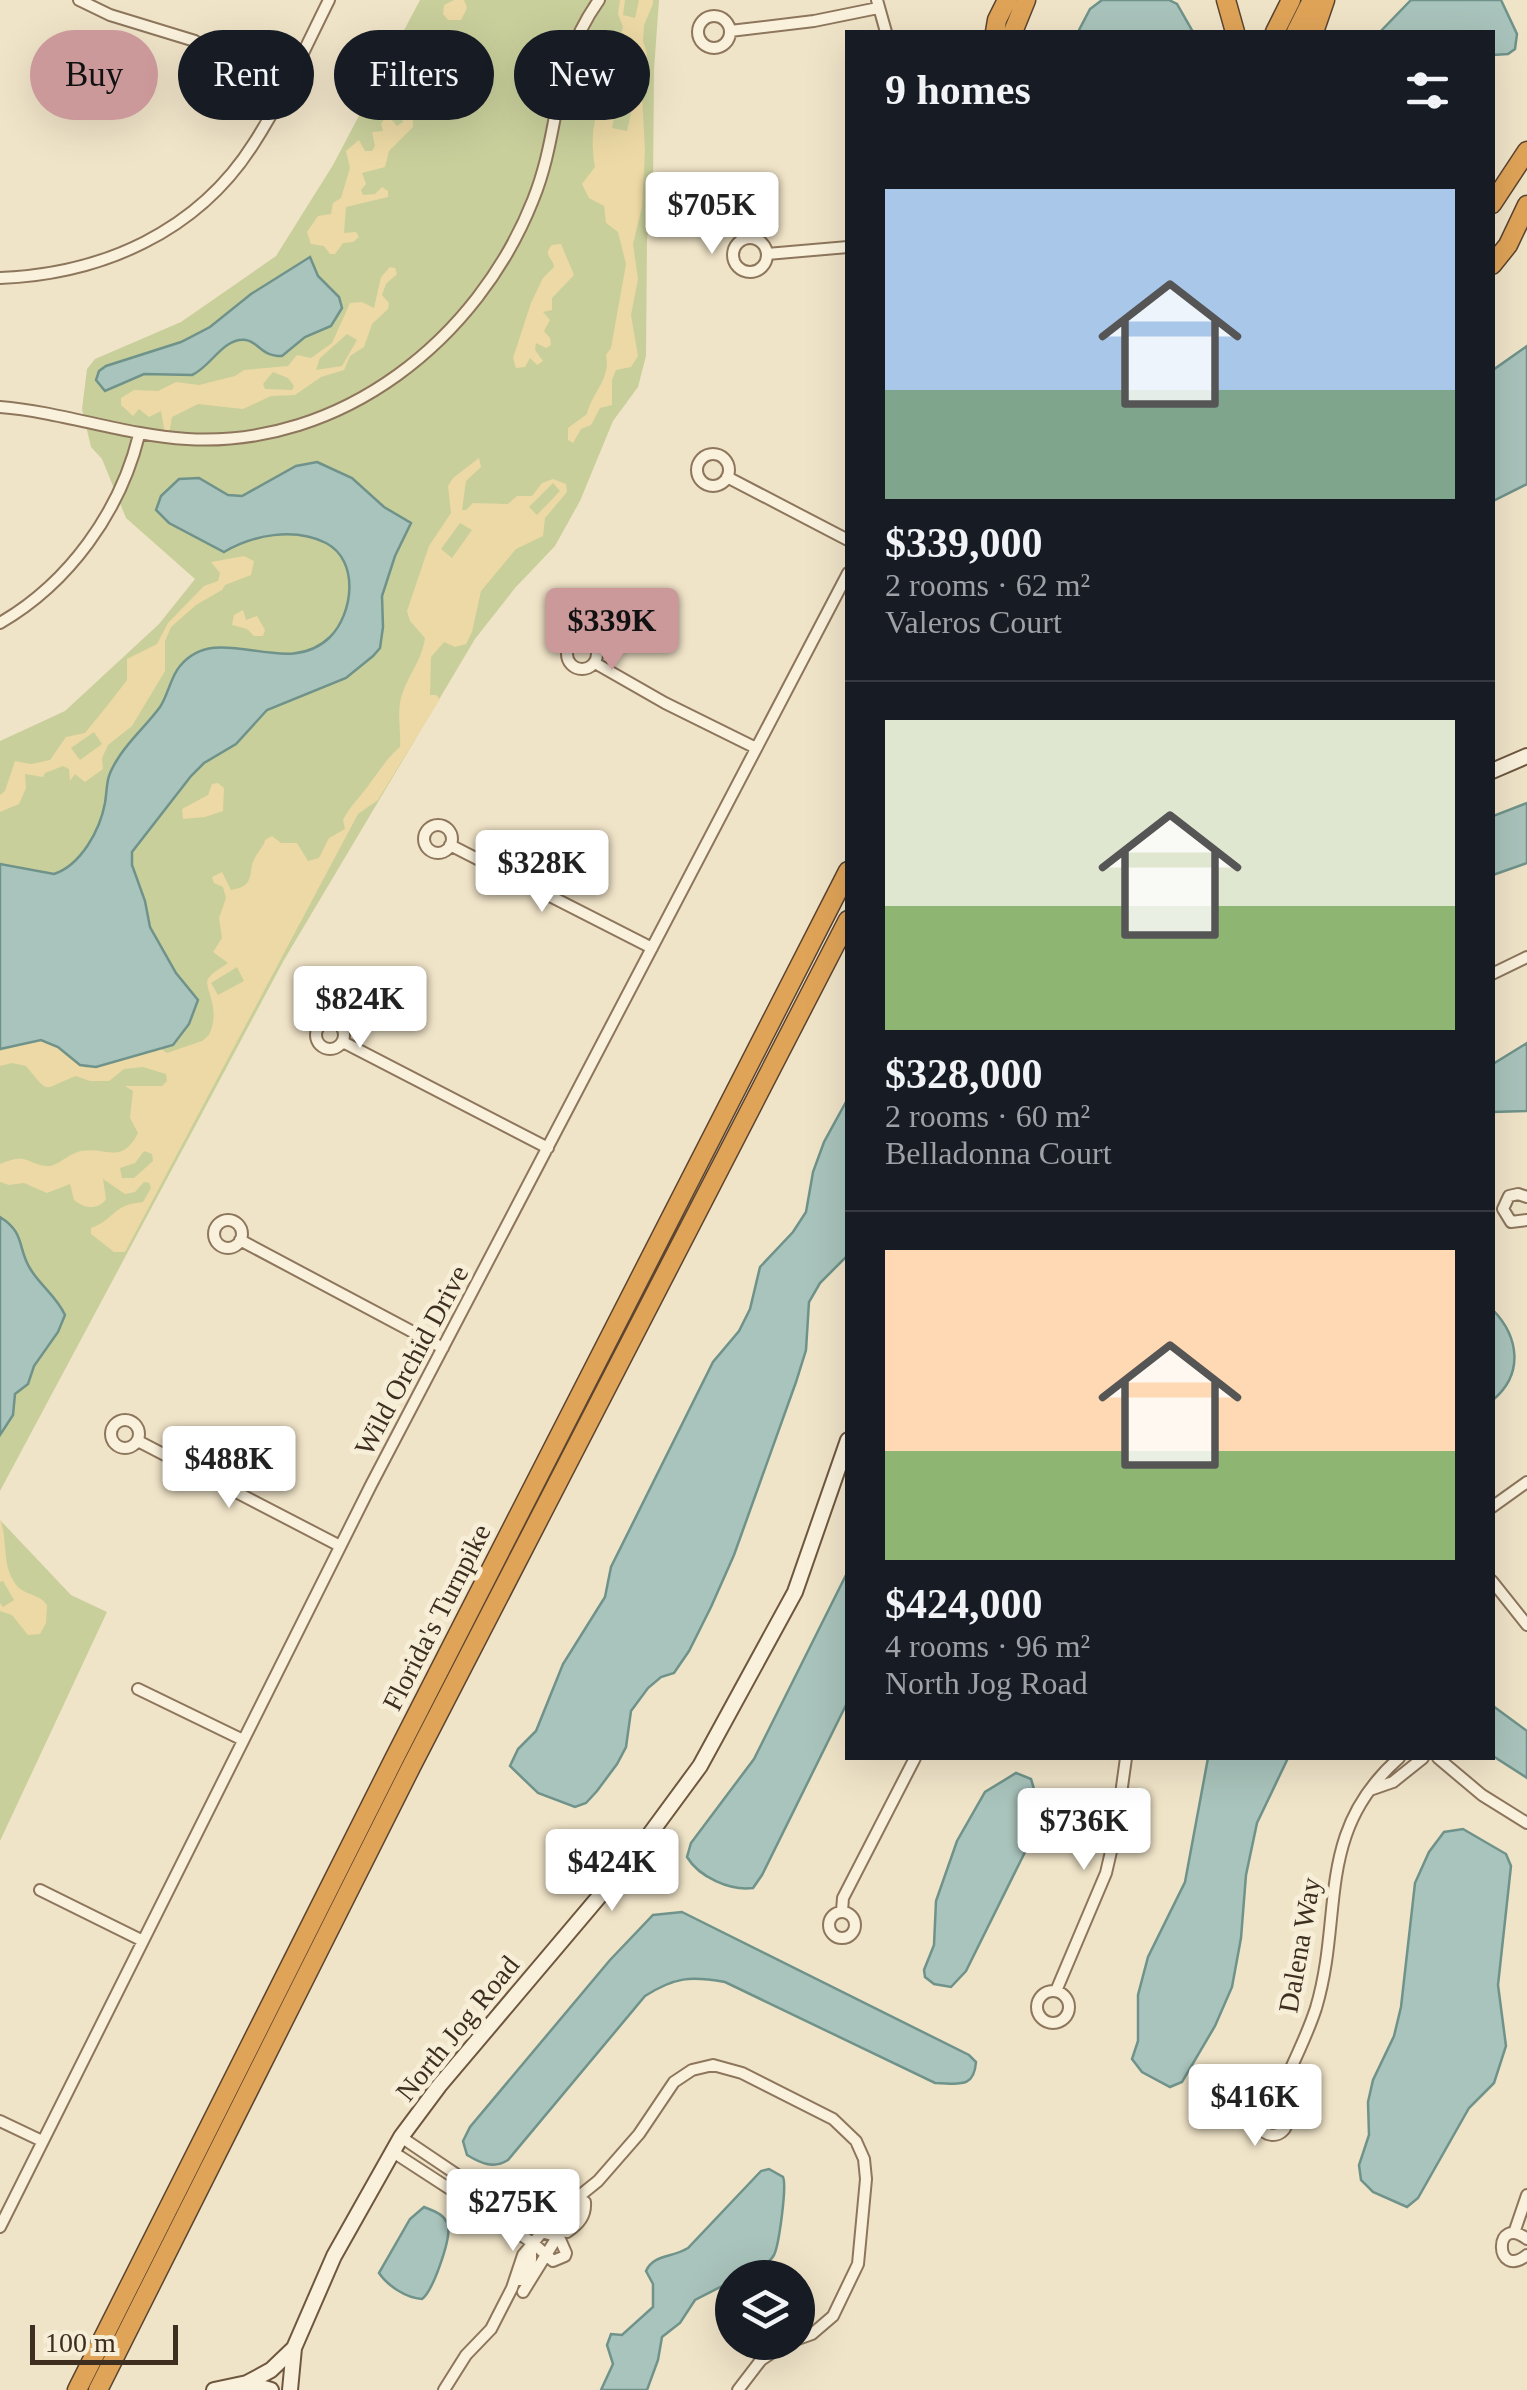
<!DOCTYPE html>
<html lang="en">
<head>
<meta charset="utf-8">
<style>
  body { margin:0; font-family:Georgia,serif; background:#20242c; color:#f1f3f6; height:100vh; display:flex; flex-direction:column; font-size:38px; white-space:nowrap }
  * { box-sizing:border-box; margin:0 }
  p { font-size:32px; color:#9ea1a6 }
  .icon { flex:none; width:55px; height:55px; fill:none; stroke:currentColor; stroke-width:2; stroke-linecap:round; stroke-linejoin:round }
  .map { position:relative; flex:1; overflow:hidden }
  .details { position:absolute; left:845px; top:30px; width:650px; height:1730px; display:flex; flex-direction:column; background:#171b24; border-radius:0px; box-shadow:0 10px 40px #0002 }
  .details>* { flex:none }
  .banner { position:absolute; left:30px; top:30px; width:665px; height:90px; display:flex; gap:20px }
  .controls { position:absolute; left:715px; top:2260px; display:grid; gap:20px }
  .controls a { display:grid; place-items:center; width:100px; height:100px; border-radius:50%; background:#171b24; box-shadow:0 10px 40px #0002; font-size:50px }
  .scale { position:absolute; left:30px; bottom:25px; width:148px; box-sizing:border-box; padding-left:10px; border:5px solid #3d2e20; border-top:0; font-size:28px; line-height:35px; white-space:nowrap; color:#3d2e20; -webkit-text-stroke:8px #f7eed8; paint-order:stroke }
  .price { position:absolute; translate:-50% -85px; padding:0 22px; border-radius:10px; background:#fff; color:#222; font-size:32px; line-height:65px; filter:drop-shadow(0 2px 5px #0008) }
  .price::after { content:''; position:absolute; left:50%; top:60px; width:30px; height:22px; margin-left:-15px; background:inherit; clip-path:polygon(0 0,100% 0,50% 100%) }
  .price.selected { background:#cc999b; color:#111 }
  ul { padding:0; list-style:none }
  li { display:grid; align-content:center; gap:20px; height:530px; padding:0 40px }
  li+li { border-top:2px solid #363941 }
  li span { display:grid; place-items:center; height:310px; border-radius:0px; color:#555 }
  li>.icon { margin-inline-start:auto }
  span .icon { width:180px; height:180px; fill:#fffc; stroke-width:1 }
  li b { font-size:42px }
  h2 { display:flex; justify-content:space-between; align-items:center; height:120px; padding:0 40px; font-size:42px }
  .chip { padding:0 35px; border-radius:45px; background:#171b24; box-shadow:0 10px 40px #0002; font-size:35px; line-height:90px }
  .chip.selected { background:#cc999b; color:#111 }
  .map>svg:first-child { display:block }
  .green { fill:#c9cf9b }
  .sand { fill:#ecd9a5; fill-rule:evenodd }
  .water { fill:#a9c4bc; stroke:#6f938a; stroke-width:2.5 }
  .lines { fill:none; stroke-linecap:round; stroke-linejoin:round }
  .street-casing { stroke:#8d765c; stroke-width:14 }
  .secondary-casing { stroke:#6f573f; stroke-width:18 }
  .highway-casing { stroke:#5b4430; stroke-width:21 }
  .street { stroke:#faf1dc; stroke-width:10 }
  .secondary { stroke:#faf1dc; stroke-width:14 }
  .highway { stroke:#e0a458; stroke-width:18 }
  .labels { text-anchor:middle; stroke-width:10; stroke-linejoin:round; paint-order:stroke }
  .street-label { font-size:28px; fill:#3d2e20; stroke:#f7eed8 }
</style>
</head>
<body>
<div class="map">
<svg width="1527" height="2390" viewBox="0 0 1527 2390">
  <rect width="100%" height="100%" fill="#f0e4c8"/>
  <path class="green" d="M420,0h239l-5,70 -1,117 -6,53 -1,116 -8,31 -25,34 -33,80 -25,45 -40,42 -40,51 -191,321 -284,531v-750l65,-30 94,-87 36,-45 -69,-61 -24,-59 -11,-12 -9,-38 5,-40 8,-10 86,-37 95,-66 57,-91z
    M0,1520l71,75 36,17 -107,229z"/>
  <path class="sand" d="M454,0h10l3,8 -6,12h-13l-5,-6 1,-9z
    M620,0h5l-2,15 12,3 4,-18h14v4l-9,21 -1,16 4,12 -5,41 3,57 -3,56 -9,37 5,35 -7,36 7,41 -7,11 -15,3 -4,10v25l-12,3 -9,17 -10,4 -8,14 -5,-3v-12l19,-14c5,-22 24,-34 19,-59l5,-7 15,-84 -8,-32 -12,-9 -2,-17 -15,-8 -7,-14 13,-17c-3,-15 -4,-39 3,-56 4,-9 14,-19 14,-29 2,-25 5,-32 11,-55l-5,-13zM620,44l13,3 -6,27 -13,-3zM618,101l15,4 -6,26 -15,-3z
    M403,87l9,6 1,34 -24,24 -4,16 -23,6 4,11 -5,6 2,5 12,-1 7,-7 6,4v6l-42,10 -2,26 12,-1 3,5 -6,5 -10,1 -8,11h-5l-6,-8 -13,-2 -4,-12 11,-16 13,-2 2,-11 8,-5 9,-30 -4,-17 13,-11 6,11h7l3,-5 -3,-14 11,-1 -2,-7 4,-6 6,1 6,7 6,-4 -6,-18z
    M561,244l13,31 -22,23v12l-9,2 7,8 -6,11 6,7 1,7 -5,3 -10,-5 -1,7 8,11 -6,4 -7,-7 -5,9 -9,1 -3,-10 18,-55 12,-25 11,-11c-1,-10 -12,-11 -2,-22z
    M390,267l5,1 2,6 -11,10 -4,11 7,8 -1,6 -16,15 -8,23 -14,9 -6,14 -23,7 -26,18 -24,1 -28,13 -45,-5 -26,13 -3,17h-4l-4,-23 -12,6 -10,-8 -6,7 -12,-11v-7l13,-8 24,1 18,-9 23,3 36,-9 9,-6 44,-4 9,-11 14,3 21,-15 18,-40 12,-1 12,6 7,-31zM347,334l10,6 -15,26 -26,4 4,-12zM273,372l15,6 6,8 -2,4 -27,-1 -2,-5z
    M479,458l2,9 -15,14 -4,29h4l7,-7 35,1 9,-8h15l10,-13 11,-4 13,5 1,8 -22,26 -2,18 -27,13 -35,42 -9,41 -6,12 -11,3 -11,-5 -13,15 -1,38h6l4,4 -62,101 -20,14 -233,438h-11l-23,-18v-6c25,-9 20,-23 52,-26l8,-14 -2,-5 -5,-1 -9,10 -10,2 -22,-15 3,20c-8,12 -23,9 -32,1l-4,-16 -23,9 -23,-10 -15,2 -9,-3v-18c30,-13 26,2 51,2 11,-4 18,-12 30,-15 26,-5 40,15 57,-18l-8,-15 3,-27 -8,-5h37l5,-5 -1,-7 -23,-7 -19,2 -15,12h-19l-14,-5c-35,13 -25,20 -50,-10l-14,-3 -12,3v-15l41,-11 17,7 28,21 75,-19 6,4 35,-12 7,-6c13,-27 -6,-48 -1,-56 3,-6 15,-12 20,-16l-15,-11 9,-14 -3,-20 7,-20 -3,-11 -9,-4 -2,-6 10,-5 9,18c27,-4 15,-19 25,-34 3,-6 8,-10 9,-16l7,-4 9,7h16l11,18 11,-3 10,-20 16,-9 -2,-9c7,-14 17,-23 25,-34 10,-13 18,-27 32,-39 1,-16 -3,-34 1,-49 7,-24 20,-35 24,-60l-15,-17 -3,-10 22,-65 22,-33 -3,-27 5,-8zM553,483l7,8 -23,24 -8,-8zM460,523l12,7 -20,28 -11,-9zM237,967l7,14 -26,14 -7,-12zM144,1151l8,3 1,7 -19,17h-12l-2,-10 15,-5z
    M244,556l10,5 -3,14 -26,10 -3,5 -26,15 -25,22 -6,14v30l-33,55 -24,19 -6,13 1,11 -18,13 -10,-8 -5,7 -1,-12 -6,-3 -18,7 -2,4 -18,-3 1,14 -7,16 -19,8v-17l5,-4 10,-30 16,3 19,-4 16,-23 19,-4 22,-27 20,-26v-21l30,-15 11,-21 36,-37 14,-5 2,-8 -9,-11zM94,732l8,12 -22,16 -9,-12z
    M243,610l3,10 11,-4 8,14 -2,6h-9l-7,-7 -15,-4 2,-10z
    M218,783l6,5 -1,23 -18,6 -22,2 -1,-10 26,-14 4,-11z
    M0,1519c9,24 0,49 19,69 10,8 20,6 28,17l-1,18 -6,11 -12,1 -16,-20 -12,-4v-8l3,4 11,-7 -11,-19 -3,1z"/>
  <path class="water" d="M1102,0h67l8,4 16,28h-115l12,-23z
    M1411,0h90l16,34 -2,15 -7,5 -15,1 -1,-23h-112z
    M310,257l8,19 21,21 3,11 -11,18 -26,11 -23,19c-22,0 -23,-14 -36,-16 -23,-3 -35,27 -54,35l-48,-1 -39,17 -9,-11 3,-9 7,-5 75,-24 29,-15 41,-33z
    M1527,346v138l-34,17v-131z
    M317,462l35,16 32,29 27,16 -16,33 -13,40 1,31 -3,21 -7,8 -27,22 -79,32 -31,34 -32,19 -13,13 -59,76v13l13,36 5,26 26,46 22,27 -9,24 -16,21 -77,22 -16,-2 -22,-18 -17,-7 -41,9v-185l54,10c27,-9 46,-44 51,-71 3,-19 0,-24 12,-43 11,-19 30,-35 43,-53 8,-12 11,-31 20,-41 39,-47 105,15 150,-29 23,-23 30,-76 -4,-94 -32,-16 -73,-8 -102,9l-55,-29 -13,-13 5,-14 18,-17 20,-1 29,17 14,1 54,-30z
    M1527,803v60l-34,12v-59z
    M1527,1043v68l-34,1v-48z
    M847,1100v156l-27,27 -11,19 -3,48 -10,32 -62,173 -23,52 -22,44 -15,22 -13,4 -13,11 -17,23 -5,36 -9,17 -20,27 -11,12 -11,4 -37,-14 -28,-27 8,-17 18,-18 27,-67 42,-67 6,-30 102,-205 26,-31 11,-22 10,-42 33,-35 13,-20 7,-40 11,-30z
    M0,1217c26,16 17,32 31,53 10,16 26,27 34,45l-7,17 -24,34 -6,18 -13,10 -2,21 -13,20z
    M1493,1310c26,27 31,64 0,90z
    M847,1573v130l-85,172 -9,13c-23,3 -54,-11 -66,-31l4,-14 63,-84z
    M1493,1706l34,25v47l-34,-22z
    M1208,1758h80l-31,65 -11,52 -5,63 -9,49 -17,39 -33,56 -12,5 -28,-15 -10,-13 6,-18v-46l10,-38 37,-75z
    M1016,1773l15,6c8,23 6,43 -2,65l-63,127 -15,16 -17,-3 -9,-7 -1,-7 10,-25 2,-44 21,-60 28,-49z
    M1463,1829l43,25 5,12 -13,119 8,61 -12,37 -25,25 -51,90 -11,9 -34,-15 -12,-12 -2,-15 10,-30 -1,-33 5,-22 21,-44 7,-29 14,-124 14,-31 15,-20z
    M682,1912l287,143 7,7c-2,28 -19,21 -41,21l-210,-101c-35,-6 -50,-5 -80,14l-137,164c-14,9 -26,4 -41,-5l-4,-14 7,-14 140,-167 43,-45z
    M769,2169l14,8c4,9 -4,68 -9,78 -7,12 -28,21 -42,23v3l-37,19 -15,23 -18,14 -4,23 -11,30h-46l12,-26 -6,-19 4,-11 11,1 31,-28v-23l-7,-13c8,-17 26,-13 42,-23l73,-77z
    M424,2207c10,4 21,7 24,19 3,13 -15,65 -26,73 -16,-1 -34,-13 -43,-26l31,-54z"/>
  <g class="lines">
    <defs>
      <path id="street" d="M79,0l31,15 85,26 88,49
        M877,0l9,32
        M698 32a16 16 0 1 1 32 0a16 16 0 1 1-32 0Z
        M730,31l84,-10 64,-13
        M733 255a17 17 0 1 1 34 0a17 17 0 1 1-34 0Z
        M767,254l81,-7
        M0,278c102,-4 198,-46 254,-135 29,-45 51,-95 75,-143
        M0,407c63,5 123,28 187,32 155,9 291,-100 346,-239 29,-72 17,-131 66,-200
        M697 470a16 16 0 1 1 32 0a16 16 0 1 1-32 0Z
        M727,477l121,63
        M0,623c69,-40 120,-111 139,-188
        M567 654a15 15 0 1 1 30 0a15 15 0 1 1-30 0Z
        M595,663l70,40 91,45
        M424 839a14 14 0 1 1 28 0a14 14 0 1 1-28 0Z
        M450,845l202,103
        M1492,974l35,-17
        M316 1035a14 14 0 1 1 28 0a14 14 0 1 1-28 0Z
        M343,1042l205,106
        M1527,1197l-9,-3 -9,2 -6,13 8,13 16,-2
        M214 1234a14 14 0 1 1 28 0a14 14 0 1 1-28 0Z
        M240,1240l203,108
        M111 1434a14 14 0 1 1 28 0a14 14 0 1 1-28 0Z
        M138,1441l202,105
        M1492,1507l35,-25
        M1492,1581l35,44
        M138,1689l103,50
        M1438,1758l44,37 45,28
        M1370,1790l23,-8 30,-24
        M40,1890l101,50
        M842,1911l1,-13 72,-140
        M829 1925a13 13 0 1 1 26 0a13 13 0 1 1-26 0Z
        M1056,1991l50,-118 10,-43 10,-72
        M1037 2007a16 16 0 1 1 32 0a16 16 0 1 1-32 0Z
        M1273,2107c14,-32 32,-65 43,-99 28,-94 -2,-175 83,-250
        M1259 2121a14 14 0 1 1 28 0a14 14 0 1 1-28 0Z
        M0,2121l42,20
        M393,2152l140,91 20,18 12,-5 1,-3 -7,-16 -17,-5 -141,-95
        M0,2227l371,-742 477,-912
        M567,2232c12,-8 19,-16 18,-30
        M1514,2233l13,-38
        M1527,2239c-34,-26 -33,42 0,16
        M520,2280l11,-20v-15
        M523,2292l31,-50 31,-39
        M444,2390l22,-35 25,-26 21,-41 11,-33 34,-41 41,-33 41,-47 35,-52 18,-12 21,-5 29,8 91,46 23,22 8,18 2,20 -8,85 -25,52 -21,18 -14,5
        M738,2390l23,-30 27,-18"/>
      <path id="secondary" d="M1492,771l35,-15
        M247,2383l24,-13 23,-22
        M214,2390l33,-7 24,7
        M290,2390l4,-42 40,-92 67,-119 38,-51 197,-233 64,-87 95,-174 53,-152"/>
      <path id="highway" d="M1226,0l9,32
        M995,32l2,-12 10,-20
        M1013,32l13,-32
        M1275,32l16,-32
        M1296,32l16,-32
        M1314,32l11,-32
        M1492,204l35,-53
        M1492,265l16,-20 19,-40
        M77,2390l317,-631 454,-888
        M98,2390l313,-623 437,-847"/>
    </defs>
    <use href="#street" class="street-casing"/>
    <use href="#secondary" class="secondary-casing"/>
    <use href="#highway" class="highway-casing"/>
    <use href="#street" class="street"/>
    <use href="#secondary" class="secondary"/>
    <use href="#highway" class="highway"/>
  </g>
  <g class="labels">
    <g class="street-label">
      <text transform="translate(411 1360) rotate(-62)" y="10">Wild Orchid Drive</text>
      <text transform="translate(436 1617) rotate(-63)" y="10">Florida's Turnpike</text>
      <text transform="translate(1299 1945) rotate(-80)" y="10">Dalena Way</text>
      <text transform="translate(457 2028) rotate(-51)" y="10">North Jog Road</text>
    </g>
  </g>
</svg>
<div class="controls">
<a><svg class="icon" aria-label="layers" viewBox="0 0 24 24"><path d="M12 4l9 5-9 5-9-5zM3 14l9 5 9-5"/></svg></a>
</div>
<div class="scale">100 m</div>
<b class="price" style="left:712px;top:257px">$705K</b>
<b class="price selected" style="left:612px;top:673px">$339K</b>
<b class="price" style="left:542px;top:915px">$328K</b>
<b class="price" style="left:360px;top:1051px">$824K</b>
<b class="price" style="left:229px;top:1511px">$488K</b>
<b class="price" style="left:1084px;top:1873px">$736K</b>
<b class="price" style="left:612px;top:1914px">$424K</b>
<b class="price" style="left:1255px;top:2149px">$416K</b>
<b class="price" style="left:513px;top:2254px">$275K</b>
<div class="banner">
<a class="chip selected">Buy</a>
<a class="chip">Rent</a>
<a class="chip">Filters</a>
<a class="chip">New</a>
</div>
<section class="details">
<h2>9 homes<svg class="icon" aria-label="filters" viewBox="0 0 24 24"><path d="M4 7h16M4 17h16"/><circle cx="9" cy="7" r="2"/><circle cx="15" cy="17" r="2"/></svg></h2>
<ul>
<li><span style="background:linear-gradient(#a9c7e8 65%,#7fa58c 0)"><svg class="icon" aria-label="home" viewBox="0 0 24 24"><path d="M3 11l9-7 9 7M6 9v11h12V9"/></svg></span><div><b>$339,000</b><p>2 rooms · 62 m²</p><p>Valeros Court</p></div></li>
<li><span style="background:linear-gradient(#dfe7d0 60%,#8fb573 0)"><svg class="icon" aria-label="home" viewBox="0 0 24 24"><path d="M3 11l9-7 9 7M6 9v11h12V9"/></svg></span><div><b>$328,000</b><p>2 rooms · 60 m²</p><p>Belladonna Court</p></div></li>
<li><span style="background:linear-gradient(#ffd9b3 65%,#8fb573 0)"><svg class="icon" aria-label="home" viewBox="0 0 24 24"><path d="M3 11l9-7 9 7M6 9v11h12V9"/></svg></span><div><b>$424,000</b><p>4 rooms · 96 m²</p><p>North Jog Road</p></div></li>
</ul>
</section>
</div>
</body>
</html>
